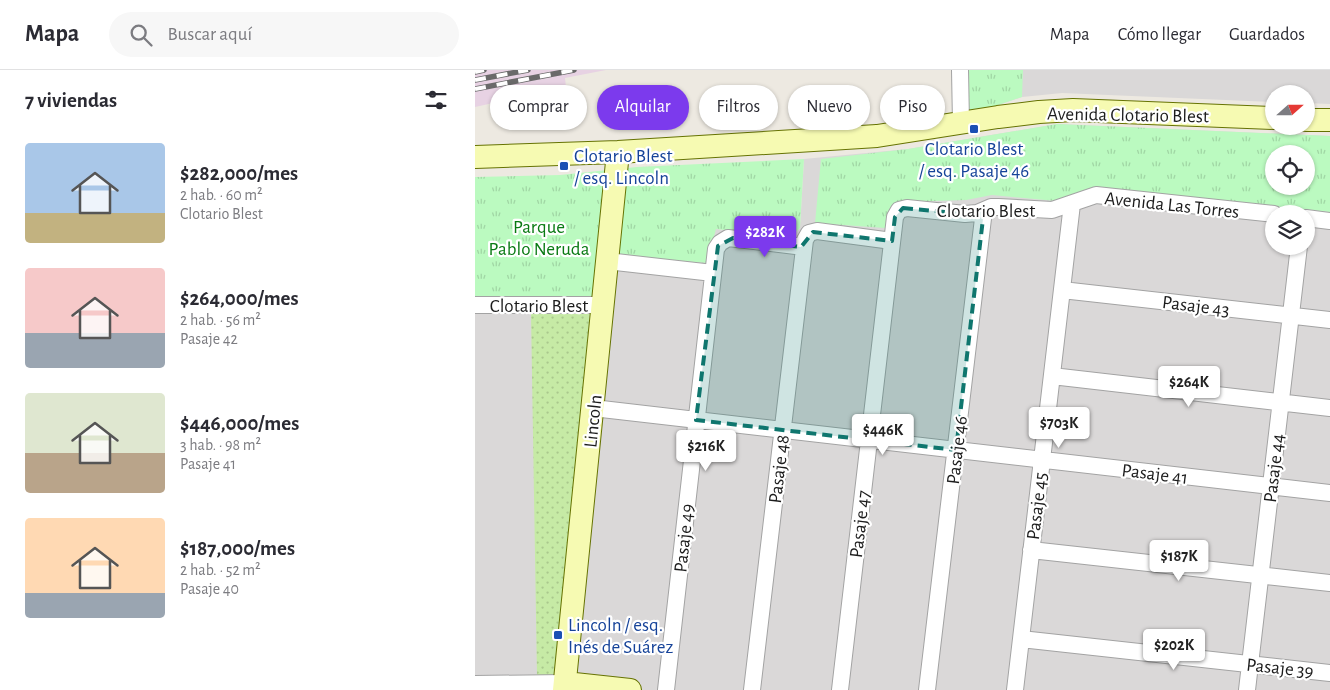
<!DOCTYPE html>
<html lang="es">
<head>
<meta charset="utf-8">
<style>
  body { margin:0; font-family:"Alegreya Sans",sans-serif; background:#f7f7f7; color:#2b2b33; height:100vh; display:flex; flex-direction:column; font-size:19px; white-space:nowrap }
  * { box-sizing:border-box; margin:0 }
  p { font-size:16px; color:#7c7c81 }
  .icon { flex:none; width:28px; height:28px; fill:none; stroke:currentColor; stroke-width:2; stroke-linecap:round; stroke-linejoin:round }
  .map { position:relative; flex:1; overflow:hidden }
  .drawer { display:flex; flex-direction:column; background:#fff; width:475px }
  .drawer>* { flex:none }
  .banner { position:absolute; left:15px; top:15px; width:475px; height:45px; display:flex; gap:10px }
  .needle { width:32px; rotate:69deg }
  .fabs { position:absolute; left:790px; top:15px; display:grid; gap:10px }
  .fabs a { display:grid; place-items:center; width:50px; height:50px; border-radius:50%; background:#fff; box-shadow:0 1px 4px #0004; font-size:25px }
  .price { position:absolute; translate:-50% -42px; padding:0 11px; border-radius:5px; background:#fff; color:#222; font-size:16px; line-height:32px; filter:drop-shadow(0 1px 2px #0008) }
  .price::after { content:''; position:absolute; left:50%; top:30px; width:15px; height:11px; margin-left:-8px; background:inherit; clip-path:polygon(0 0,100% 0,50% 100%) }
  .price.selected { background:#7c3aed; color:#fff }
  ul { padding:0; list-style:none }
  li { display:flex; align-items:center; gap:15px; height:125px; padding:0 25px }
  li span { display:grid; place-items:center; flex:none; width:140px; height:100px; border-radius:5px; color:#555 }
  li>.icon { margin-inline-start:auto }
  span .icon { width:60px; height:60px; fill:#fffc; stroke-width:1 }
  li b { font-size:21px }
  h2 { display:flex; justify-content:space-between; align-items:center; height:60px; padding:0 25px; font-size:21px }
  .tag { padding:0 18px; border-radius:22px; background:#fff; box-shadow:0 1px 4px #0004; font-size:18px; line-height:45px }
  .tag.selected { background:#7c3aed; color:#fff }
  header { display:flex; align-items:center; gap:30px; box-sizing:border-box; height:70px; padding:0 25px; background:#fff; border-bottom:1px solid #e1e1e2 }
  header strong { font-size:24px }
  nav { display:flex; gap:28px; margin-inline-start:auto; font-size:18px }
  .search { width:350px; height:45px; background:#f7f7f7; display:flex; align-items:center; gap:12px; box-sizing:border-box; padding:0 18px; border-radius:28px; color:#7c7c81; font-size:19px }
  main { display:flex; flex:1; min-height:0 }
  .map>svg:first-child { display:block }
  .residential { fill:#dad8d8; fill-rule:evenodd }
  .railway { fill:#e7d2e3 }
  .grass { fill:url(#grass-dots) }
  .park { fill:url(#park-tufts); fill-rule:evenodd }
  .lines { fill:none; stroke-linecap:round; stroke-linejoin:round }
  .street-casing { stroke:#a3a3a3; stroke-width:18 }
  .secondary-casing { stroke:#667303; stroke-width:24 }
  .street { stroke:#fff; stroke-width:16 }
  .secondary { stroke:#f6fab2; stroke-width:22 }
  .rail-casing { stroke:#6a6a6a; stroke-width:5.5 }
  .rail { stroke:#fff; stroke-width:4; stroke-dasharray:11; stroke-linecap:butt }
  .marked { fill:#0f766e; fill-opacity:0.2; stroke:#0f766e; stroke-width:4; stroke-dasharray:10 6; stroke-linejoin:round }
  .transit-dot { fill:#1a4fb4; stroke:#fff; stroke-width:2 }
  .labels { text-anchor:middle; stroke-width:4.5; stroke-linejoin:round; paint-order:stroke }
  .street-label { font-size:19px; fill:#1c1c1c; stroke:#fff }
  .transit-label { font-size:19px; fill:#164399; stroke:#fff; text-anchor:start }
  .park-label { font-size:19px; fill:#097a13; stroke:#fff }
</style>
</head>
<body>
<header>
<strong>Mapa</strong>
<div class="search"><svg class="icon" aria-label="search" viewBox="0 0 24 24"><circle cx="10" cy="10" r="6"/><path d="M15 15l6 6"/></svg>Buscar aquí</div>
<nav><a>Mapa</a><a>Cómo llegar</a><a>Guardados</a></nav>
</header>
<main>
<section class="drawer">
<h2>7 viviendas<svg class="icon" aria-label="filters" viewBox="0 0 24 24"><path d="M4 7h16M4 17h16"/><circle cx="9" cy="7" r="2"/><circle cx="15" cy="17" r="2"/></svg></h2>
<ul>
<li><span style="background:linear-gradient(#a9c7e8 70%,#c2b280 0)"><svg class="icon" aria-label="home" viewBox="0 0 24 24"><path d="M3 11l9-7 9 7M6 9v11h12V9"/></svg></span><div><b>$282,000/mes</b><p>2 hab. · 60 m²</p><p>Clotario Blest</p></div></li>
<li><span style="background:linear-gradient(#f6c9c9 65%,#9aa5b1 0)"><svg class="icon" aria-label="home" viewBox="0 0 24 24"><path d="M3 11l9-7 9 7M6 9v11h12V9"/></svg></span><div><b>$264,000/mes</b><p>2 hab. · 56 m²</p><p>Pasaje 42</p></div></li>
<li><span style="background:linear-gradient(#dfe7d0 60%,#b9a48a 0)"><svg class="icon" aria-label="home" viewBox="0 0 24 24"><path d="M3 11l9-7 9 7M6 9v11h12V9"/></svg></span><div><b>$446,000/mes</b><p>3 hab. · 98 m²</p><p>Pasaje 41</p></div></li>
<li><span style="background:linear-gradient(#ffd9b3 75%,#9aa5b1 0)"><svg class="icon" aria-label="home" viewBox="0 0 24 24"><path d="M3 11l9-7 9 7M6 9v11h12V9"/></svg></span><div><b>$187,000/mes</b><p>2 hab. · 52 m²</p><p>Pasaje 40</p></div></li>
</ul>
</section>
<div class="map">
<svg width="855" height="620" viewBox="0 0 855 620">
  <defs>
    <pattern id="grass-dots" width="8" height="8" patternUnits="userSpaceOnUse" patternTransform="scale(1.25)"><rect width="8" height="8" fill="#c6eaa5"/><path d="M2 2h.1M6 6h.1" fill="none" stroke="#aac88d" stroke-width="1.8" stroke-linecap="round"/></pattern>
    <pattern id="park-tufts" width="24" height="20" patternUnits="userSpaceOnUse" patternTransform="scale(1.25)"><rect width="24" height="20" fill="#bbfac0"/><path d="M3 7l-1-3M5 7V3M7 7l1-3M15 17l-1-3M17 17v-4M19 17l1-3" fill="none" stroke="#a0d6a4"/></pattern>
  </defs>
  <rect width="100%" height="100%" fill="#ede9e1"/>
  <path class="residential" d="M493,0h362v34l-24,-1v-9h-32v8l-212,-9 -40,4 -53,18z
    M582,54l273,12v554h-855v-391l124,-45 117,-25 74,9 10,-10 4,-69 104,-10zM799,84h32v32h-32zM799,144h32v32h-32z"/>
  <path class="railway" d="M0,0h131l-41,8 1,9 -91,20z"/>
  <path class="grass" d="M115,243l-32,363h-21l-6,-362z"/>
  <path class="park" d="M493,0h55l-1,27 -53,18z
    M582,54l273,12v76l-232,-24 -42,13 -64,-6 -26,5 -65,2 -8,5 -8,21 -70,-5 6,-64 87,-10zM799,84h32v32h-32z
    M329,89l-4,69 -10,10 -74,-9 -9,34 -108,-9 -5,43 -119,2v-122l85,-2 77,-8z"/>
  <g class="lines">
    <defs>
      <path id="street" d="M485,0l1,53
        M831,148l24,3
        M132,191l106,12
        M587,220l268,30
        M0,235h128
        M577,306l278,32
        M118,338l737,85
        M556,480l299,33
        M546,569l309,34
        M0,614l90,-1
        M191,620l50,-441 4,-6 8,-5 76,9
        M277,620l53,-450 4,-7 8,-2 75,10
        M365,620l55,-473 4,-7 8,-2 58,6 12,-1 14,-6h7l54,3 44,-15 178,19
        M452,620l57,-480
        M540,620l57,-486
        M772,620l52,-444"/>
      <path id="secondary" d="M831,50h24
        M0,87l143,-5 259,-16 121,-19 41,-5 34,-2 201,8
        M90,613l65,7
        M89,620l54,-538"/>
    </defs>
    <use href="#street" class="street-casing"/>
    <use href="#secondary" class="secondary-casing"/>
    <use href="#street" class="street"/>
    <use href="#secondary" class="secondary"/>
    <defs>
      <path id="rail" d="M0,2l9,-2
        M0,10l53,-10
        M0,19l99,-19"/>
    </defs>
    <use href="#rail" class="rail-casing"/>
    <use href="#rail" class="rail"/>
  </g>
  <path class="marked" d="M428,138l62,6 19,-4 -28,240 -260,-30 22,-174 15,-8 68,9 12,-15 79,9 3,-24z"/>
  <g class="transit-dot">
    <rect x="494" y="54" width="10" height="10" rx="2.5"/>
    <rect x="84" y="91" width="10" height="10" rx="2.5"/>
    <rect x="78" y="560" width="10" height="10" rx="2.5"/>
  </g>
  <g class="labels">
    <g class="street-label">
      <text transform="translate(653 44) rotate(1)" y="7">Avenida Clotario Blest</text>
      <text transform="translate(697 134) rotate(6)" y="7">Avenida Las Torres</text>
      <text x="511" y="147">Clotario Blest</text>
      <text x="64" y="242">Clotario Blest</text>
      <text transform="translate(721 235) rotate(7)" y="7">Pasaje 43</text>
      <text transform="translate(117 351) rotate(-84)" y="7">Lincoln</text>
      <text transform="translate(481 380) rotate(-83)" y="7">Pasaje 46</text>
      <text transform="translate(798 398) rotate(-83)" y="7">Pasaje 44</text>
      <text transform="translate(303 399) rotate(-83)" y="7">Pasaje 48</text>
      <text transform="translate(680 403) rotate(7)" y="7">Pasaje 41</text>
      <text transform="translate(561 436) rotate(-83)" y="7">Pasaje 45</text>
      <text transform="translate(384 454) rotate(-83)" y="7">Pasaje 47</text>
      <text transform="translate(208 468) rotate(-84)" y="7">Pasaje 49</text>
      <text transform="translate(805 597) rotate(6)" y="7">Pasaje 39</text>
    </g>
    <g class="transit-label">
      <text x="499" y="85" text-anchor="middle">Clotario Blest<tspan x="499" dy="22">/ esq. Pasaje 46</tspan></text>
      <text x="99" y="92">Clotario Blest<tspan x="99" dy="22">/ esq. Lincoln</tspan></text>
      <text x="93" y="561">Lincoln / esq.<tspan x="93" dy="22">Inés de Suárez</tspan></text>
    </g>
    <g class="park-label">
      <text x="64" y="163">Parque<tspan x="64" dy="22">Pablo Neruda</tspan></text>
    </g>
  </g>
</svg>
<div class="fabs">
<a><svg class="needle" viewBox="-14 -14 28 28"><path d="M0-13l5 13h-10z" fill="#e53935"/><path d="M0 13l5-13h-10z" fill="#7c7c81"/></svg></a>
<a><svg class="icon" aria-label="locate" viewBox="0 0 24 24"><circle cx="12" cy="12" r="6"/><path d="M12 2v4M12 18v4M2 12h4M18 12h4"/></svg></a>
<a><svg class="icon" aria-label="layers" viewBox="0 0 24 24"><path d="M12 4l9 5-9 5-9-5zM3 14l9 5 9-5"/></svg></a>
</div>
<b class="price selected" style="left:290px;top:188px">$282K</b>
<b class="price" style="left:714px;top:338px">$264K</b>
<b class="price" style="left:584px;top:379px">$703K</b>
<b class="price" style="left:408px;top:386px">$446K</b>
<b class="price" style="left:231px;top:402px">$216K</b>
<b class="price" style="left:704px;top:512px">$187K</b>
<b class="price" style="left:699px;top:601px">$202K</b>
<div class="banner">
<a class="tag">Comprar</a>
<a class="tag selected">Alquilar</a>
<a class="tag">Filtros</a>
<a class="tag">Nuevo</a>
<a class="tag">Piso</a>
</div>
</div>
</main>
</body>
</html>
